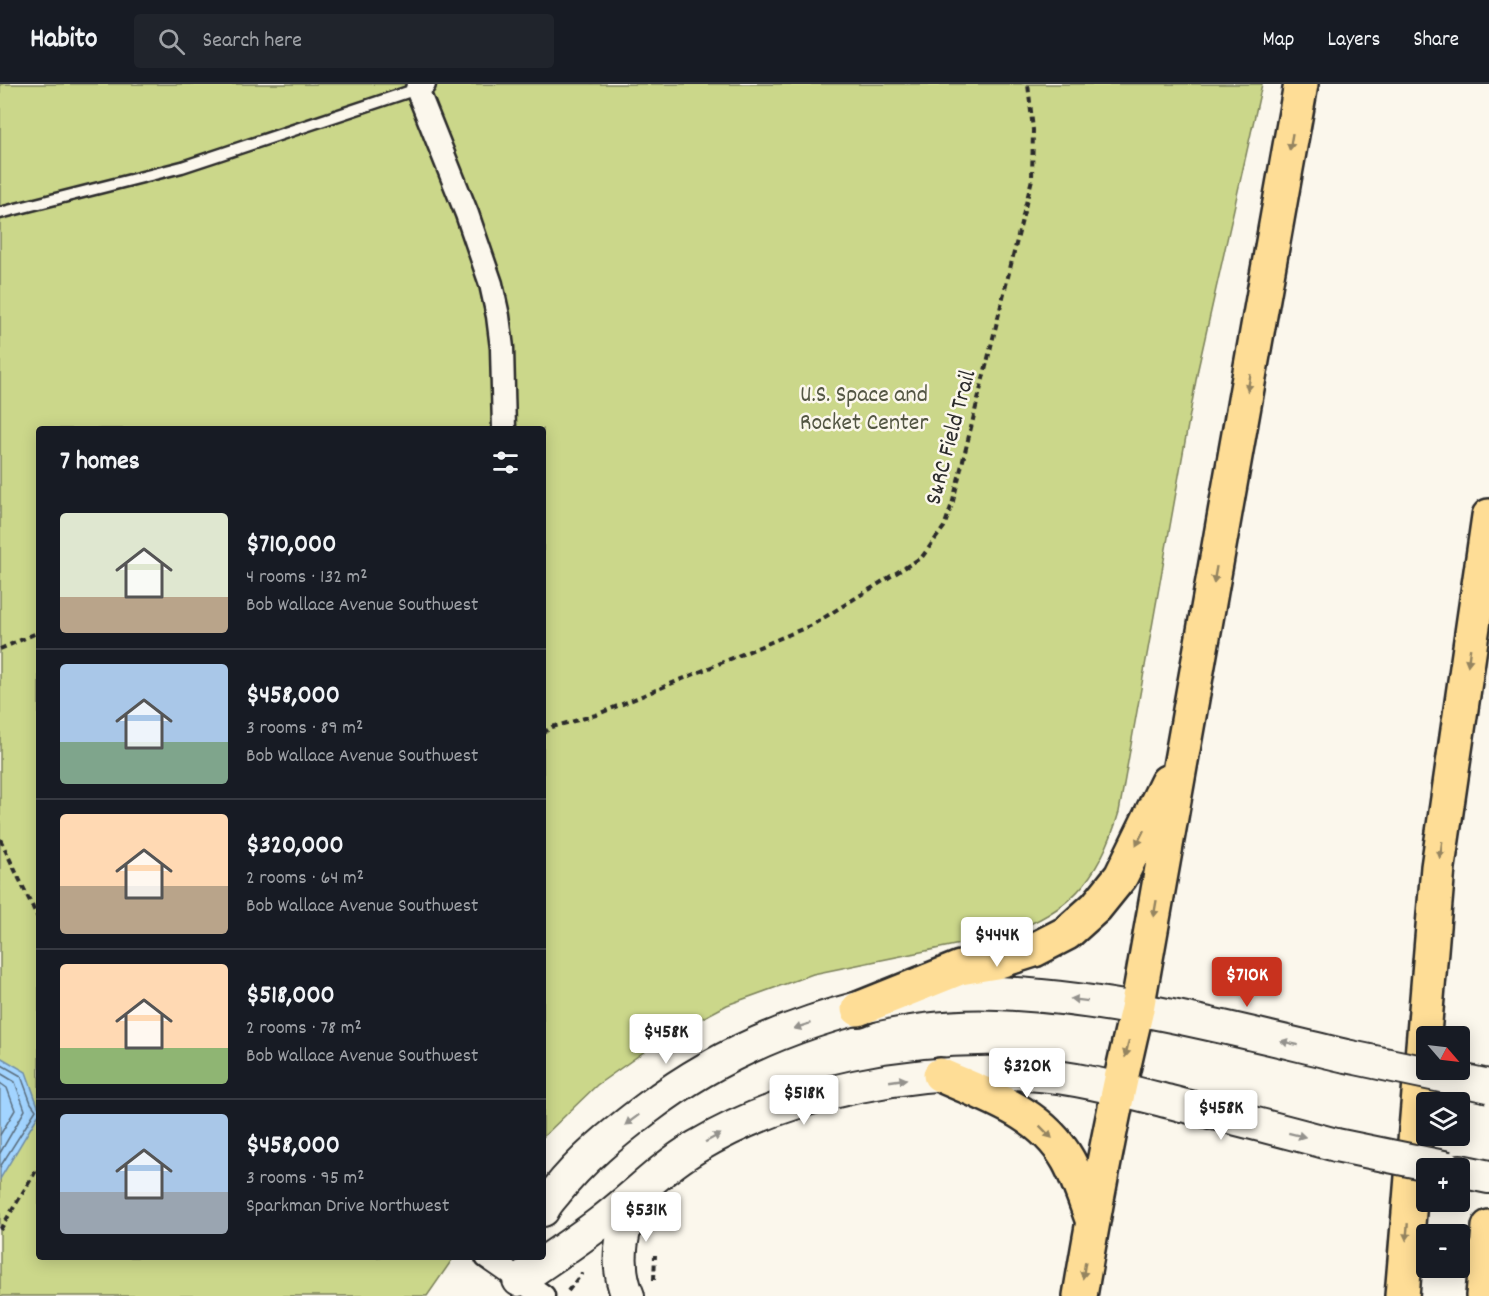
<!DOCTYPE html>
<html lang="en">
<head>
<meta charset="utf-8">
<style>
  body { margin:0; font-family:Dekko,sans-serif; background:#20242c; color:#f1f3f6; height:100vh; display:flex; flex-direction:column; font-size:22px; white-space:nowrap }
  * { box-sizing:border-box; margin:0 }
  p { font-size:20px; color:#9ea1a6 }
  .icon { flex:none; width:33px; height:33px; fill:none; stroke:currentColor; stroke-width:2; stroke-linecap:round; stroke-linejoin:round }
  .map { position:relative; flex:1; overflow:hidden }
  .panel { position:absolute; left:36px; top:342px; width:510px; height:834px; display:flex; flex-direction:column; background:#171b24; border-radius:6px; box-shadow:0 3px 15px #0003 }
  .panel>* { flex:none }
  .needle { width:39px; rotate:118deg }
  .buttons { position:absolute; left:1416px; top:942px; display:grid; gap:12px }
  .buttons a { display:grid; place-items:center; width:54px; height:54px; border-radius:6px; background:#171b24; box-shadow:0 3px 15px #0003; font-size:30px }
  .price { position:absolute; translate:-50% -51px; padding:0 14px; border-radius:6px; background:#fff; color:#222; font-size:20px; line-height:39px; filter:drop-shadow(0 2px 3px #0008) }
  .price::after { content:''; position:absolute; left:50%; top:36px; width:18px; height:14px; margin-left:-9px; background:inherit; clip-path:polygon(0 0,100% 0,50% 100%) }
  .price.on { background:#c8321e; color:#fff }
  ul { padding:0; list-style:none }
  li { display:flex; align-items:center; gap:18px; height:150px; padding:0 24px }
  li+li { border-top:2px solid #363941 }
  li span { display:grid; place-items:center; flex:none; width:168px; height:120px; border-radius:6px; color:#555 }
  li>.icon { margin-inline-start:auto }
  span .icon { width:72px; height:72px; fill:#fffc; stroke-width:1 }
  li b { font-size:26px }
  h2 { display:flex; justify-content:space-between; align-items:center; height:72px; padding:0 24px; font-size:26px }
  header { display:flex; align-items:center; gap:36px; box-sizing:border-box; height:84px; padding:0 30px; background:#171b24; border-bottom:2px solid #363941 }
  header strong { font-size:28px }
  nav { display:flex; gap:33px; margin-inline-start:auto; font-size:21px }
  .search { width:420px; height:54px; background:#20242c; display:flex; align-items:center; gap:15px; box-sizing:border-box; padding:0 21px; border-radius:6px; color:#9ea1a6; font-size:22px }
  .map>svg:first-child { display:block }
  .green { fill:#cbd78a; stroke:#7b815a; stroke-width:1.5 }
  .water { fill:#a2d4ff; stroke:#7290aa; stroke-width:1.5 }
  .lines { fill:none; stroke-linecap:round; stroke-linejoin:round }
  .shore { stroke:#5b6f80; stroke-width:1.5 }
  .lane-casing { stroke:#2b2b2b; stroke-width:15 }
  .street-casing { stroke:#2b2b2b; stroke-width:27 }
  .secondary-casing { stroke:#2b2b2b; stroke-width:36 }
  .highway-casing { stroke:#2b2b2b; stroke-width:38 }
  .path { stroke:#2b2b2b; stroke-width:4; stroke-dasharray:6 4.5; stroke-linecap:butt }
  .lane { stroke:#fbf7ec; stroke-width:10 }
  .street { stroke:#fbf7ec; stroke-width:22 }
  .secondary { stroke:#fbf7ec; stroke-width:32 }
  .highway { stroke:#fedd96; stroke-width:33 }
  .secondary-bridge-casing { stroke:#2b2b2b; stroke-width:36; stroke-linecap:butt }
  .secondary-bridge { stroke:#fbf7ec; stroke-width:32 }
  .oneway { fill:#948460 }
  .oneway2 { fill:#93918c }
  .labels { text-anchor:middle; stroke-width:5; stroke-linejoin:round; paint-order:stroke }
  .park-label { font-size:24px; fill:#535643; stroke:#fbf7ec }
  .street-label { font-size:24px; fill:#2b2b2b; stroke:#fbf7ec }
</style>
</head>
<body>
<header>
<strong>Habito</strong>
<div class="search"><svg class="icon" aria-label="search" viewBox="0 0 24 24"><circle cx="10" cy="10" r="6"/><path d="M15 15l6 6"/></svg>Search here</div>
<nav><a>Map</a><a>Layers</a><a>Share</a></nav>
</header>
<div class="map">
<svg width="1489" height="1212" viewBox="0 0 1489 1212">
  <rect width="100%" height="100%" fill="#fbf7ec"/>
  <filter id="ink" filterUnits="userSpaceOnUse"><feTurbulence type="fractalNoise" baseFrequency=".0167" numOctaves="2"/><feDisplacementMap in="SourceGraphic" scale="12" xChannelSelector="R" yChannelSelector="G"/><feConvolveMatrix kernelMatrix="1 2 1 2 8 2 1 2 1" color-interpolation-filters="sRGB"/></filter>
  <g filter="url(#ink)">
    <path class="green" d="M0,0h1262l-64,285 -79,443c-20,69 -51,102 -120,124l-186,38 -86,31 -69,37 -61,43 -54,52v-708h-504v828h415l-27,39h-427z"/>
    <path class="water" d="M0,973l26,15 13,37v5l-39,65z"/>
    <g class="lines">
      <path class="shore" d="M0,980l21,12 10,27 5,7 -36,57
        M0,989l15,9 10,28 -25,43
        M0,999l7,5 8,22 -15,25"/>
      <defs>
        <path id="lane" d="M0,129l182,-46 235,-78"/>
        <path id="street" d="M424,0l-7,5 50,125 24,70 7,32 4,32 2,81
          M487,1173l56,39"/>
        <path id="secondary" d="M1460,1087l29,6
          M543,1126c3,-7 8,-12 13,-18 25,-32 57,-58 90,-83 95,-73 231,-121 352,-116 118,5 233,36 348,63
          M519,1196c27,-19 55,-37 81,-57 33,-25 61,-55 96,-76 96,-57 221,-80 332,-73 48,3 95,16 142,28 55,14 111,28 166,43
          M628,1212c-15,-35 -5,-71 9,-103"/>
        <path id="highway" d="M858,925l102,-41 36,-6 38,-12 33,-17 29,-26 25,-31 46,-94
          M940,991c47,21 101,37 128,85 10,18 17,40 24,59
          M1080,1212c16,-96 34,-192 57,-287l164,-925
          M1402,1212l36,-429 51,-351
          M1483,1212l6,-69"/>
      </defs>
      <use href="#lane" class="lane-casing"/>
      <use href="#street" class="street-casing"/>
      <use href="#secondary" class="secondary-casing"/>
      <use href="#highway" class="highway-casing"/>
      <path class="path" d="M0,565l39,-17
        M543,649l9,-6 44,-12 216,-90 110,-68 22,-30 9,-26 79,-322 1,-49 -5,-46
        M0,755l39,81
        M0,1146l39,-64
        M654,1196l1,-25
        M568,1207l14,-18"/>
      <use href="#lane" class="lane"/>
      <use href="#street" class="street"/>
      <use href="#secondary" class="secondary"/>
      <use href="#highway" class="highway"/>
      <defs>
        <path id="secondary-bridge" d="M1346,972l143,30
          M1336,1061l112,23"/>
      </defs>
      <use href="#secondary-bridge" class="secondary-bridge-casing"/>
      <use href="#secondary-bridge" class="secondary-bridge"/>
    </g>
    <defs><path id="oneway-solid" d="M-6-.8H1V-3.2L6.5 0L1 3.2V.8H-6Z" transform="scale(1.5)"/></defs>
    <g class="oneway">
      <use href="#oneway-solid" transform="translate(1291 58) rotate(100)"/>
      <use href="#oneway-solid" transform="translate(1249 299) rotate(100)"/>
      <use href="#oneway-solid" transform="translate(1215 491) rotate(100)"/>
      <use href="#oneway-solid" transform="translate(1469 573) rotate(98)"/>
      <use href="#oneway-solid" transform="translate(1140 754) rotate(116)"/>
      <use href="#oneway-solid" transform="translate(1441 766) rotate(98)"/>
      <use href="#oneway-solid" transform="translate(1155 825) rotate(100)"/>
      <use href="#oneway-solid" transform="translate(1127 965) rotate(103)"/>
      <use href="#oneway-solid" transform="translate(1046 1048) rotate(45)"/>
      <use href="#oneway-solid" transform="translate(1407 1148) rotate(95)"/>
      <use href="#oneway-solid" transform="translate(1084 1186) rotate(99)"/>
    </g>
    <g class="oneway2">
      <use href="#oneway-solid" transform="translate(1079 916) rotate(-173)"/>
      <use href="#oneway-solid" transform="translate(802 942) rotate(161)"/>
      <use href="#oneway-solid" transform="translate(1289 959) rotate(-167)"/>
      <use href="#oneway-solid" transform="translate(898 996) rotate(-8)"/>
      <use href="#oneway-solid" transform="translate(632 1036) rotate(143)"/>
      <use href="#oneway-solid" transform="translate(1297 1051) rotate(14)"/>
      <use href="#oneway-solid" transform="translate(713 1054) rotate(-28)"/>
    </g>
  </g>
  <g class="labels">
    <g class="park-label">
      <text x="864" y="317">U.S. Space and<tspan x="864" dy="28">Rocket Center</tspan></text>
    </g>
    <g class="street-label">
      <text transform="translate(949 353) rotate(-75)" y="8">S&amp;RC Field Trail</text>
    </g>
  </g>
</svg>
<div class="buttons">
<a><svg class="needle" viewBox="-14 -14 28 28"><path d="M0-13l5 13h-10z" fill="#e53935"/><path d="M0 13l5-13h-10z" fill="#9ea1a6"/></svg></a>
<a><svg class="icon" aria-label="layers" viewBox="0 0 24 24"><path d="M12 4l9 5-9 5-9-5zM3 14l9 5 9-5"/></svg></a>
<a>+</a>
<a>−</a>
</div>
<b class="price" style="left:997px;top:884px">$444K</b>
<b class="price on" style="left:1247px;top:924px">$710K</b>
<b class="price" style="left:666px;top:981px">$458K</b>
<b class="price" style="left:1027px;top:1015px">$320K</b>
<b class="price" style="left:804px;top:1042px">$518K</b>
<b class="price" style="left:1221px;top:1057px">$458K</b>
<b class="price" style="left:646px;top:1159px">$531K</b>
<section class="panel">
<h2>7 homes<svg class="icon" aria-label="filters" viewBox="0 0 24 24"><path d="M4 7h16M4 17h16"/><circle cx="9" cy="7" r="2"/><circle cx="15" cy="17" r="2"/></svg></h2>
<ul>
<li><span style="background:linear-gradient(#dfe7d0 70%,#b9a48a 0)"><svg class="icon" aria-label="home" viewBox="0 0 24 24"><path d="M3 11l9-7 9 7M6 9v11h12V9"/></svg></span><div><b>$710,000</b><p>4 rooms · 132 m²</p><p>Bob Wallace Avenue Southwest</p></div></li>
<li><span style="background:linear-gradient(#a9c7e8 65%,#7fa58c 0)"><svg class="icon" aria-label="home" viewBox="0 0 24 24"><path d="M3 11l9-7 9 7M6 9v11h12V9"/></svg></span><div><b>$458,000</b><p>3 rooms · 89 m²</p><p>Bob Wallace Avenue Southwest</p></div></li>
<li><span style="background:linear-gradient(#ffd9b3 60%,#b9a48a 0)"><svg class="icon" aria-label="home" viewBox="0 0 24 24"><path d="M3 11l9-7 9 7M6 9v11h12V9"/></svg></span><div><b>$320,000</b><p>2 rooms · 64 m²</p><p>Bob Wallace Avenue Southwest</p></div></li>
<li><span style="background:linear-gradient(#ffd9b3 70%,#8fb573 0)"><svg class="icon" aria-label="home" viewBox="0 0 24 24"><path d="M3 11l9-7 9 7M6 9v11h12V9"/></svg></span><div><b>$518,000</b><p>2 rooms · 78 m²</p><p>Bob Wallace Avenue Southwest</p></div></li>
<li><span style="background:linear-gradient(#a9c7e8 65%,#9aa5b1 0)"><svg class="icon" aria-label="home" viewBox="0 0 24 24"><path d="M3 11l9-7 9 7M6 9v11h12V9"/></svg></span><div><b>$458,000</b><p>3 rooms · 95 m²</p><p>Sparkman Drive Northwest</p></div></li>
</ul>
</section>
</div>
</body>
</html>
